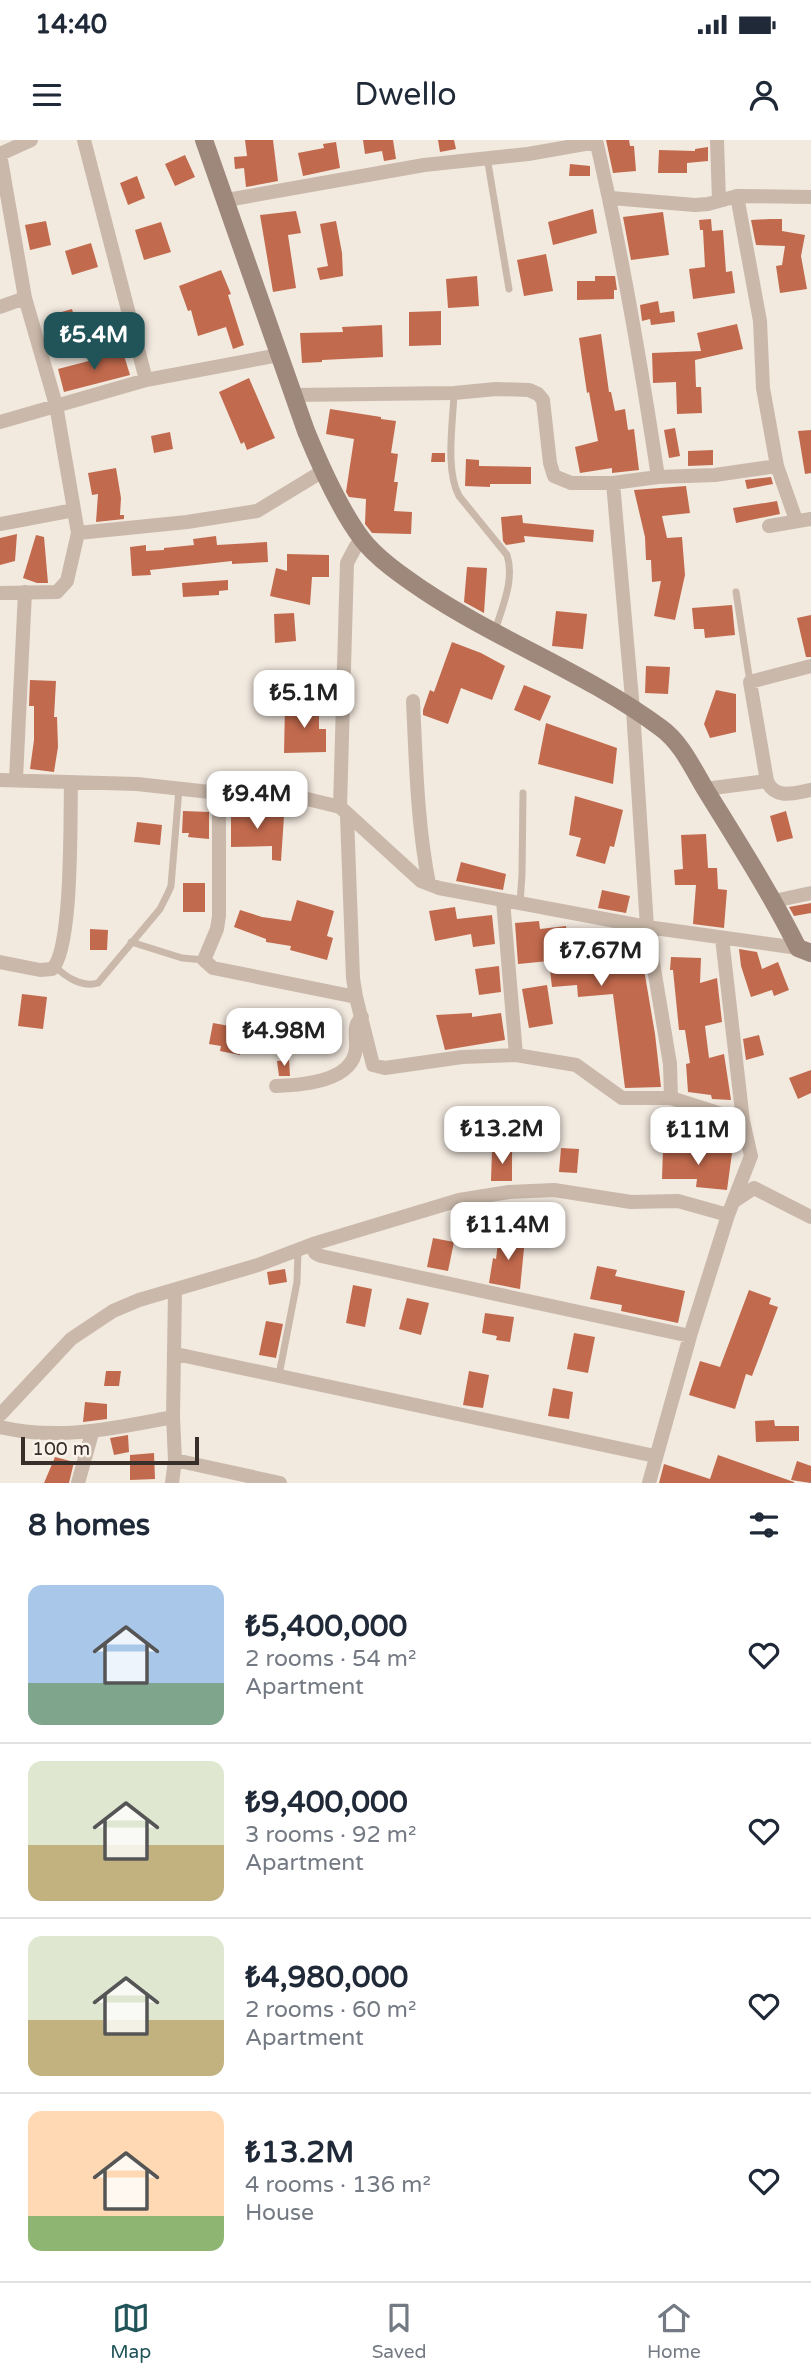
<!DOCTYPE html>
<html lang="en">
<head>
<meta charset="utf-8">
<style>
  body { margin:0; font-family:"Varela Round",sans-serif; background:#f2f2f3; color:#1f2937; height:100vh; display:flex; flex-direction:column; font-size:26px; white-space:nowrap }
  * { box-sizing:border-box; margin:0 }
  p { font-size:23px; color:#747a83 }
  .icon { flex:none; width:38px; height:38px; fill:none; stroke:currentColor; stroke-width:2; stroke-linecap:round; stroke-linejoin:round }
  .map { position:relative; height:1343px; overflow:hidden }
  .panel { display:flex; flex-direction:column; background:#fff; flex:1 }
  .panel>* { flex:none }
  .scale { position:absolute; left:21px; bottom:18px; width:178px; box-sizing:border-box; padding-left:7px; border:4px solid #382e2a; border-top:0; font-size:19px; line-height:24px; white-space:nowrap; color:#382e2a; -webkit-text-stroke:5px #faf3eb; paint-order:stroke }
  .price { position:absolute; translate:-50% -60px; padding:0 16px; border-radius:14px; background:#fff; color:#222; font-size:23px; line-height:46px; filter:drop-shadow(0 2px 4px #0008) }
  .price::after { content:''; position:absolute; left:50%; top:42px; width:21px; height:16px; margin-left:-10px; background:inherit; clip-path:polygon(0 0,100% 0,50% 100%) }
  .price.on { background:#205458; color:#fff }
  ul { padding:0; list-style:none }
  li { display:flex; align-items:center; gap:21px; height:175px; padding:0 28px }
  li+li { border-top:2px solid #e0e1e3 }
  li span { display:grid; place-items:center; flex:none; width:196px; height:140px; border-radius:14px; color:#555 }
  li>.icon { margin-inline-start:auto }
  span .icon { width:84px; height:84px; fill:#fffc; stroke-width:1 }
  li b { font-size:30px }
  h2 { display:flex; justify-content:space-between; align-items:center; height:84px; padding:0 28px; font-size:30px }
  .status { display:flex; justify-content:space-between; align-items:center; height:49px; padding:0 35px; background:#fff; direction:ltr }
  .status svg { height:19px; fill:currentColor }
  header { display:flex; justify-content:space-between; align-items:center; height:91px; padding:0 28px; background:#fff; font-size:32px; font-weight:600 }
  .tabs { display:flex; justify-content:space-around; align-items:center; height:98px; border-top:2px solid #e0e1e3; background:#fff; font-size:19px; color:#747a83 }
  .tabs a { display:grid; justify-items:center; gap:4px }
  .tabs .on { color:#205458 }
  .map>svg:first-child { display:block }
  .building { fill:#c26a4d }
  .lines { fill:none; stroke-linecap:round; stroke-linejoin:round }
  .lane { stroke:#cab9ab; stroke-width:7 }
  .street { stroke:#cab9ab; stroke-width:14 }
  .secondary { stroke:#9e887c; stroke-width:18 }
</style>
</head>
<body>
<div class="status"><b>14:40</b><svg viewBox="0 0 49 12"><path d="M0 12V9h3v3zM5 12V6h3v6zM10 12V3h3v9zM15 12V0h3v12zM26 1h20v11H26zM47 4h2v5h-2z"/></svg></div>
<header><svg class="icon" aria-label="menu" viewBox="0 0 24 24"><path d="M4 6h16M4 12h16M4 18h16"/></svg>Dwello<svg class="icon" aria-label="person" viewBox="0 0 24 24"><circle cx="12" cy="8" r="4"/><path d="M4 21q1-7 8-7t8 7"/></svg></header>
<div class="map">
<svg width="811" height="1343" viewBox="0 0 811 1343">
  <rect width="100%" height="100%" fill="#f2e9df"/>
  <path class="building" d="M245,0h28l5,41 -32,6 -2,-19 -9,1 -1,-12 13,-1z
    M363,0h30l3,19 -12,2 -2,-10 -17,3z
    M438,0h16l2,9 -16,3z
    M606,0h23l1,6h4l2,25 -23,2z
    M336,2l4,26 -37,8 -5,-23 26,-5 -1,-4z
    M708,7v14l-21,2v10h-29l1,-23 36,1v-2z
    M185,15l10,22 -20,9 -10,-22z
    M570,24l20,2v10h-21z
    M137,36l8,22 -17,7 -8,-22z
    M593,69l4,24 -44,12 -5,-23z
    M296,71l5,22 -13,2 8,53 -23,4 -13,-77z
    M663,72l6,43 -38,5 -8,-43z
    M711,79l1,12 11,-1 3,42 6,-1 3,22 -42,6 -4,-30 16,-2 -2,-37h-3l-1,-10z
    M770,79h12v12l23,4 -4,21 6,33 -27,4 -4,-27 6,-1 3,-19 -29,-1 -5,-25z
    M46,81l5,24 -21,5 -5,-25z
    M336,81l6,32 1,23 -23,4 -3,-12 11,-2 -8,-42z
    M161,82l10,30 -27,8 -9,-30z
    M91,103l7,24 -26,8 -7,-24z
    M546,114l7,37 -29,5 -7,-36z
    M221,130l10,24 -3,1 16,50 -11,4 -7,-22 -28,9 -7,-26 -3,1 -9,-25z
    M477,136l2,30 -31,2 -2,-29z
    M595,136h20l2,14h-3v9l-37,1v-19h18z
    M658,161l2,12 14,-2 1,11 -24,3 -1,-6 -8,2 -2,-16z
    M72,169l5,18 -14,4 -5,-18z
    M441,171v34l-32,1v-34z
    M737,184l6,25 -48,11 1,27h5l1,26 -25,1 -1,-32 -23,1 -1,-30 49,-2 -4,-18z
    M382,185l1,32 -61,3v2l-20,1 -2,-30 43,-1 -1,-5z
    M601,194l8,58h2l4,19 10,-2 3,21 6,-1 5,41 -27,3v-5l-32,5 -5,-26 23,-6 -9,-49 -2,1 -8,-55z
    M123,212l7,23 -66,17 -6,-23z
    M249,238l26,60 -28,12 -3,-8 -3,2 -22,-52z
    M330,269l51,8v2l15,2 -5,32 7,1 -4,28h4l-4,29 18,1 -1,22 -39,-1 -7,-9 1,-25 -17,-2 -3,-5 8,-53 -28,-5z
    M675,288l5,28 -11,2 -5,-28z
    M811,290v43l-6,1 -7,-43z
    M170,292l3,17 -19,4 -3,-17z
    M713,310v15l-25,1v-15z
    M432,313h13v9h-14z
    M466,319l13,1v6l52,1v17h-41v3l-25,-1z
    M116,328l5,30 -1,17h4v4l-28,3 2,-28 -6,1 -4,-22z
    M771,337l2,7 -26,5 -2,-9z
    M686,346l4,27 -28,3 5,22 15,-1 3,38 -10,45 -21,-4 7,-35 -9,1 -1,-22h-5l-1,-23 -11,-47z
    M777,361l3,13 -44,9 -3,-15z
    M522,375l1,8 71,7 -1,12 -69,-6 1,6 -19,3 -3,-4 -2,-24z
    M17,394l-2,27 -15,4v-27z
    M36,395l8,2 4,46h-11l-14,-5z
    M216,396l1,9 50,-3 1,20 -36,2v-3l-82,9 1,5 -19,1 -2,-29 16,-2v6l18,-1v-2l30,-3 -1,-6z
    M287,414l42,1v22h-17l-2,28 -40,-9 6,-28 11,3z
    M467,427l20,1 -3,45 -20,-11z
    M228,440v10l-9,1v4l-36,2 -1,-14z
    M732,465l3,30 -30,3 -1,-9h-10l-2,-21z
    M556,471l31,3 -4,35 -31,-3z
    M294,473l2,28 -21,2 -1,-29z
    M811,475v42h-5l-9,-39z
    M452,502l29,11 24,13 -13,34 -31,-12 -13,36 -25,-9v-5l7,-20 4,2z
    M646,526l24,1 -2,27 -23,-1z
    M30,540l26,1 -2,36h3l1,30 -4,25 -24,-3 4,-29v-34h-5z
    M524,545l27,11 -11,25 -26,-11z
    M716,550l20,4v38l-26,6 -6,-14z
    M285,566h34v23h7v23l-42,1z
    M546,583l71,25 -4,36 -75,-20z
    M575,656l48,14 -9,37 -4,-1 -5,18 -29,-8 5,-18 -12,-3z
    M241,668l-1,4h21v2l23,2 -3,45 -9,-1v-14l-41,1v-38z
    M183,671l26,1v27l-21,-2 1,-4h-7z
    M786,671l7,27 -16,4 -7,-26z
    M137,682l25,3 -2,20 -26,-3z
    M706,694l2,34h9l1,21 9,1 -3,38 -31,-4 3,-39h-21l-1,-15 9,-1 -2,-34z
    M461,722l45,12 -3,16 -47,-9z
    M183,743h22v29h-22z
    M602,750l28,6 -4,17 -28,-5z
    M297,760l37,11 -7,25 6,2 -6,22 -37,-10 1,-4 -25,-4v-3l-32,-12 6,-17 22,7 29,4z
    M811,763v10l-17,3 -5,-9z
    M455,767l2,12 35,-4 3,29 -22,3 -2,-13 -36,7 -6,-30z
    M539,781l1,8 26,-3 1,8 25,-2v8l48,6 15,88 6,53 -36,1 -12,-94 -35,3 -1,-12 -25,2 -3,-26 -31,3 -3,-41z
    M90,789l18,1 -1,20h-17z
    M739,809l18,3 5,17 16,-7 11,28 -15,6 -2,-6 -21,7 -10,-31z
    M671,817l30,1 -1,25 17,-5 5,44 -17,4 4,32 15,-4 7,46 -19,-1 -1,-4 -23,-3 -2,-28 4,-1 -5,-33h-6l-6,-60h-3z
    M499,826l2,26 -22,3 -4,-26z
    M547,845l6,39 -24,4 -7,-39z
    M22,854l25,3 -4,32 -25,-3z
    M472,873v4l29,-4 4,27 -60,10 -9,-35z
    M272,876l16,2 -3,21 -23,-2 1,-9 7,1z
    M213,883l22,4 -2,6 11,3 -4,19 -20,-4 1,-5 -12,-2z
    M759,895l5,20 -18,5 -3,-21z
    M289,920l1,16h-11l-2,-15z
    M811,930v23l-13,6 -9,-21z
    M561,1008l18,1 -2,24 -18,-1z
    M663,1009l69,4 -5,37 -31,-3 1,-8h-35z
    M492,1010l20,1v30h-21z
    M499,1095l26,3 -5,51 -31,-6 4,-25 3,1z
    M433,1098l21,4 -6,29 -21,-4z
    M597,1126l20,4 -2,6 70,15 -7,32 -57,-12 1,-6 -32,-6z
    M285,1129l2,13 -18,3 -2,-13z
    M353,1145l19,4 -7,38 -19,-4z
    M749,1150l22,8 -2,6 9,3 -26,69 -6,-2 -11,35 -46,-14 11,-34 20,6z
    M407,1158l22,5 -8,32 -22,-6z
    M485,1173l29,4 -4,25 -14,-2 1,-4 -15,-3z
    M266,1181l17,3 -7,34 -17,-3z
    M574,1193l21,4 -7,36 -21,-4z
    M106,1231h15l-2,15h-15z
    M469,1231l20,4 -6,33 -20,-3z
    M553,1248l20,4 -4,27 -21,-3z
    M85,1262l22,2v15l-24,3z
    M774,1280l1,6h24v15l-43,1 -1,-21z
    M128,1295l1,17 -15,3 -4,-17z
    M154,1313l1,26 -25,1v-25z
    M718,1315l76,27v1h-135l5,-19 46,15z
    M55,1317l19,5 -5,21h-25z
    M797,1321l14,5v17l-20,-3z"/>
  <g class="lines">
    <path class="lane" d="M487,17l22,132
      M454,253c-1,30 -9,77 5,103l48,59c8,25 -5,52 -12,76
      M736,452l14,90
      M520,763l2,-28 1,-82
      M131,802l51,16 22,2
      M55,826c10,11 28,22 43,17l62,-74 8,-16 3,-7 8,-97
      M279,1235l18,-93 1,-32"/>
    <path class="street" d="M84,0l62,240
      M596,0c26,112 45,224 62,337
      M717,0l2,61
      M737,56l23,125 3,67 14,78 19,54
      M611,58l84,7 13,-1 29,-8 74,1
      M227,60l197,-35 104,-11 68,-12
      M0,167l25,-9 -25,-144 31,-14
      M293,255l161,-2 42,-4 33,1 9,4 5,6 7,63 4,13 17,7h42
      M0,282l146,-42 133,-25
      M0,384l74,-14
      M769,386l42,-7
      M78,393l109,-11 70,-11 66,-40
      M0,453l57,-1 10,-11 11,-48 -22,-128 -31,-107
      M811,526l-61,16 17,99c8,19 27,12 44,9
      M413,561c3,61 4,122 16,183
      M16,639l9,-187
      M0,640l137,4 82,9 76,3 45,11 81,74 18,7 208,39 151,21
      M705,649l62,-8
      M219,653v123l-2,13 -13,31 9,8 143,29
      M340,667l7,-244 9,-17 7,-6
      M347,676l6,162 3,19 17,68 12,3 77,-11 54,-2 60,10 46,33h49l72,23
      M503,760l13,155
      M774,761l37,-8
      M0,822l40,8 12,-1c21,-19 18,-152 19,-186
      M276,946c26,-1 77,-4 80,-38 1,-12 -4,-22 6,-31
      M671,958l-1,-34 -23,-137 -14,-217 -20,-227 45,-6 57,-2 62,-9
      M733,1062l21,-14 57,29
      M313,1104l2,9 6,3 369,80
      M176,1214l479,102
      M0,1275l71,-76 42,-28 26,-11 119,-35 55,-21 146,-44 50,-8 45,-2 77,12 47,-1 50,14
      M0,1287c61,14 114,1 173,-10
      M175,1320l105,23
      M78,1343l14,-50
      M172,1343l3,-23 -2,-43 2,-127
      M649,1343l41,-147 38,-121 23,-59 -8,-35 -21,-183"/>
    <path class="secondary" d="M204,0l102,291c14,34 34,79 56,108 14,19 42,38 61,51 76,51 164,83 238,138 21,15 33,43 46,64 32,52 64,102 91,156l13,5"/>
  </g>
</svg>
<div class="scale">100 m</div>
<b class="price on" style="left:94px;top:232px">₺5.4M</b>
<b class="price" style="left:304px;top:590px">₺5.1M</b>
<b class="price" style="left:257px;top:691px">₺9.4M</b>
<b class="price" style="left:601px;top:848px">₺7.67M</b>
<b class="price" style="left:284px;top:928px">₺4.98M</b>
<b class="price" style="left:502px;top:1026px">₺13.2M</b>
<b class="price" style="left:698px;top:1027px">₺11M</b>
<b class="price" style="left:508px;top:1122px">₺11.4M</b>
</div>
<section class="panel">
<h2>8 homes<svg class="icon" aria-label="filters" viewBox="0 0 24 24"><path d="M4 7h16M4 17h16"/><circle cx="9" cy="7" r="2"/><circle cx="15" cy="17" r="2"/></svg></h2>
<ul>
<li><span style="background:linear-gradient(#a9c7e8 70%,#7fa58c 0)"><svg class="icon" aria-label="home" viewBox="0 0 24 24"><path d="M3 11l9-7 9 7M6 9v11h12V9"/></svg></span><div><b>₺5,400,000</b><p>2 rooms · 54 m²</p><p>Apartment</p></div><svg class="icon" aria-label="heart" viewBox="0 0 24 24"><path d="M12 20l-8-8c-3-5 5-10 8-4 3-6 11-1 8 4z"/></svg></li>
<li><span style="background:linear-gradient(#dfe7d0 60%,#c2b280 0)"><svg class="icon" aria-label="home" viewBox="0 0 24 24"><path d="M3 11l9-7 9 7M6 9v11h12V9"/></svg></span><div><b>₺9,400,000</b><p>3 rooms · 92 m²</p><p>Apartment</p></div><svg class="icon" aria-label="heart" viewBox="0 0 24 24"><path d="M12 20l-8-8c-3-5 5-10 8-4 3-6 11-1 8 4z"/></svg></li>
<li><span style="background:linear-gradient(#dfe7d0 60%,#c2b280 0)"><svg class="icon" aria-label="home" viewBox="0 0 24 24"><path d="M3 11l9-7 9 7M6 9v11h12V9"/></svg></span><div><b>₺4,980,000</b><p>2 rooms · 60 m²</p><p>Apartment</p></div><svg class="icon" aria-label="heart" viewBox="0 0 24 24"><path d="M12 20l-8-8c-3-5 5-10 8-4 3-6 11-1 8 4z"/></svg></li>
<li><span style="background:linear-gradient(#ffd9b3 75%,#8fb573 0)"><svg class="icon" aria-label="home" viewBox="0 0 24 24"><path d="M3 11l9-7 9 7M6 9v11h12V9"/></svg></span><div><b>₺13.2M</b><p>4 rooms · 136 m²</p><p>House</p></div><svg class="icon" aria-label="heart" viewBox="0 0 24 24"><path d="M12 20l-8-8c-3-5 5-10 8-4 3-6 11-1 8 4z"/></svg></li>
</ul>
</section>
<nav class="tabs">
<a class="on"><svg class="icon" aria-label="map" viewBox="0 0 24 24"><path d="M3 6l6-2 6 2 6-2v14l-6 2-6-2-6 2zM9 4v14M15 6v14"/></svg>Map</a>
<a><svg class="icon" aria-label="saved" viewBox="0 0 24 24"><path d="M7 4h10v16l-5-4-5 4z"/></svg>Saved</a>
<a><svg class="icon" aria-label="home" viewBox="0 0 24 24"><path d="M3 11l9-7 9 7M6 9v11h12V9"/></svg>Home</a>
</nav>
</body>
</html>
